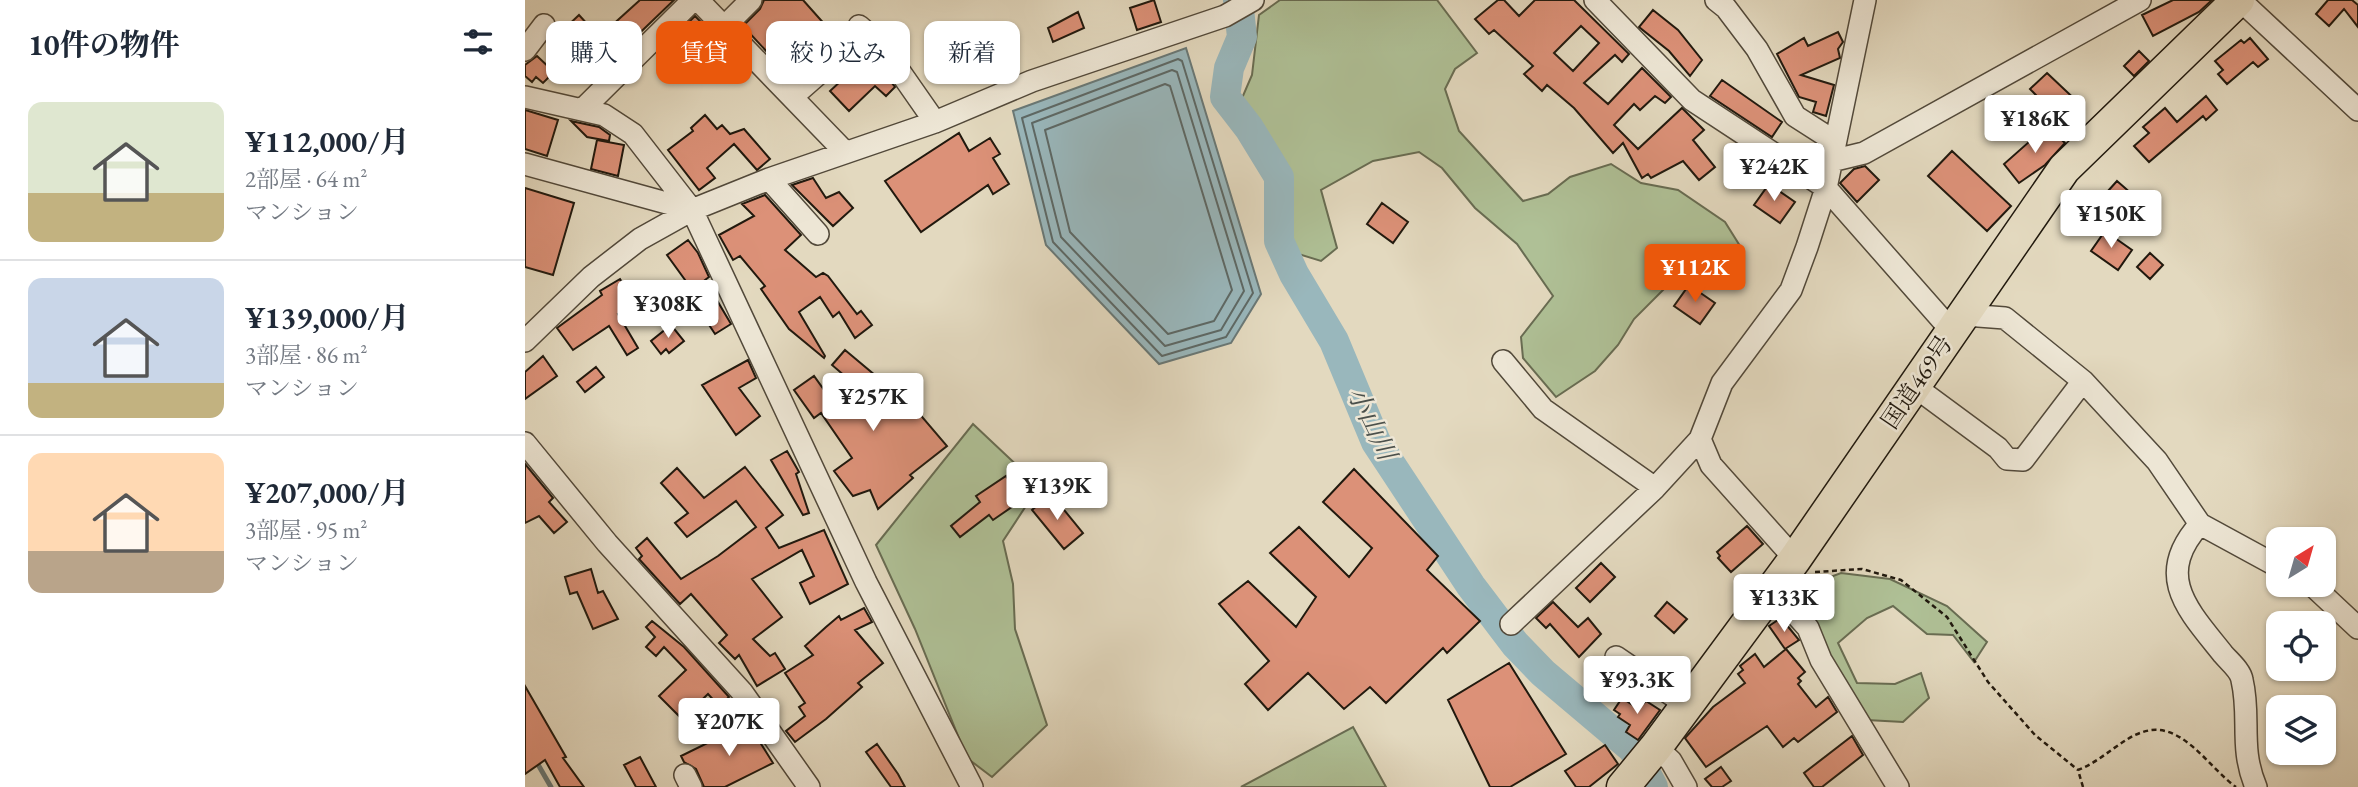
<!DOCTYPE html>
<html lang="ja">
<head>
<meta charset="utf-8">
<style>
  body { margin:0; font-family:"EB Garamond","Noto Serif JP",serif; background:#f6f6f7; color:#1f2937; height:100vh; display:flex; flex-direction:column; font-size:26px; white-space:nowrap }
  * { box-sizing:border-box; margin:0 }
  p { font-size:23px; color:#747a83 }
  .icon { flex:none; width:38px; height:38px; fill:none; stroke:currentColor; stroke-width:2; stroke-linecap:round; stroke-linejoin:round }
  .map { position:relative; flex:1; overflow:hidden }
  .side { display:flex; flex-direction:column; background:#fff; width:525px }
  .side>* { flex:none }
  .banner { position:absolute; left:21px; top:21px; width:665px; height:63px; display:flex; gap:14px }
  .needle { width:46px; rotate:37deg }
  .tools { position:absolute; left:1741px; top:527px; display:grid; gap:14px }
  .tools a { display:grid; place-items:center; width:70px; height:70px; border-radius:14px; background:#fff; box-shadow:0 2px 5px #0004; font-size:35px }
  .price { position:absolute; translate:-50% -60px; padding:0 16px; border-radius:7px; background:#fff; color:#222; font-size:23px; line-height:46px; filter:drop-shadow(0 2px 4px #0008) }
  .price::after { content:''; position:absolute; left:50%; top:42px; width:21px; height:16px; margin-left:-10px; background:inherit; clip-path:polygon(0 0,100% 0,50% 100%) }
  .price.current { background:#ea580c; color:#fff }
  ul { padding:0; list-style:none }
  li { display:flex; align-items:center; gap:21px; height:175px; padding:0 28px }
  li+li { border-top:2px solid #e0e1e3 }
  li span { display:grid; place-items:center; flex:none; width:196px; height:140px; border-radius:14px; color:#555 }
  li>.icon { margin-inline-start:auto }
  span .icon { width:84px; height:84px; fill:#fffc; stroke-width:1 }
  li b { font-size:30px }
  h2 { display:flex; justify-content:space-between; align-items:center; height:84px; padding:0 28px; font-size:30px }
  .pill { padding:0 24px; border-radius:14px; background:#fff; box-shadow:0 2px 5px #0004; font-size:24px; line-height:63px }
  .pill.current { background:#ea580c; color:#fff }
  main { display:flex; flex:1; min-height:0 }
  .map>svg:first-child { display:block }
  .green { fill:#afc096; stroke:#686c52; stroke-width:2 }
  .water { fill:#99b7bc; stroke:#697876; stroke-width:2 }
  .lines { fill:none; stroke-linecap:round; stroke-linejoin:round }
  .shore { stroke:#5d6865; stroke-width:2 }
  .stream { stroke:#697876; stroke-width:5 }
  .river { stroke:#99b7bc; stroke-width:30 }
  .building { fill:#dc9178; stroke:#21190e; stroke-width:2; fill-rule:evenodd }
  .minor-casing { stroke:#52493a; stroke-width:24 }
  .highway-casing { stroke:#21190e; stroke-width:35 }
  .path { stroke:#21190e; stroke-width:2.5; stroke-dasharray:5 3.5; stroke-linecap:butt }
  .minor { stroke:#ede6d5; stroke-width:21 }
  .highway { stroke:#e3d9bf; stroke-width:32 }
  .labels { text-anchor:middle; stroke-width:5; stroke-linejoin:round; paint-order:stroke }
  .street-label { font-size:24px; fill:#21190e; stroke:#ede6d5 }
  .water-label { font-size:26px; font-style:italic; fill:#4b504b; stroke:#ede6d5 }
</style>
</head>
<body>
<main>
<section class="side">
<h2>10件の物件<svg class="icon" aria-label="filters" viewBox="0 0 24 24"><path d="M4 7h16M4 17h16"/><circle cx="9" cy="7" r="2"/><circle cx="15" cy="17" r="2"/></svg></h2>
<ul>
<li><span style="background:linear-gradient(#dfe7d0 65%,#c2b280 0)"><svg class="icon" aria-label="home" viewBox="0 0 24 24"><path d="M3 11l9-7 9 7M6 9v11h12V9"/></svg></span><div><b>¥112,000/月</b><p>2部屋 · 64 m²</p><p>マンション</p></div></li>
<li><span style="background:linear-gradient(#c9d6e8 75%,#c2b280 0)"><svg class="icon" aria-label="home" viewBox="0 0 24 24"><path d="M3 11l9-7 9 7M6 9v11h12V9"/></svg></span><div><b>¥139,000/月</b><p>3部屋 · 86 m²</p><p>マンション</p></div></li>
<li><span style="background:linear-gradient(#ffd9b3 70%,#b9a48a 0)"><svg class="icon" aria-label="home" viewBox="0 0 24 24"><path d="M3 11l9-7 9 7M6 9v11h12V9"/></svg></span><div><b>¥207,000/月</b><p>3部屋 · 95 m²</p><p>マンション</p></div></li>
</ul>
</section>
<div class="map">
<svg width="1833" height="787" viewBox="0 0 1833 787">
  <rect width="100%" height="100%" fill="#e3d9bf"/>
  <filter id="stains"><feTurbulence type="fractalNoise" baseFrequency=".00286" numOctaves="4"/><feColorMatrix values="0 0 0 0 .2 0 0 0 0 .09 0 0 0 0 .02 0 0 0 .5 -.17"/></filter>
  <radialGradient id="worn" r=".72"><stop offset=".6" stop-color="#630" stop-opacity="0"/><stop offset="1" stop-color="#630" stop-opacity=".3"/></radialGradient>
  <path class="green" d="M755,0h157l40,53 -22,16 -10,20 14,42 64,70 25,-7 22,-17 41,-13 30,19 37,7 47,32 15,24 -17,20 -40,4 -49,49 -16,26 -23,26 -39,26 -33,-39 -2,-21 32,-41 -36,-52 -42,-36 -33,-40 -23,-16 -46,9 -52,29 16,58 -16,13 -29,-9 -12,-86 -44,-54 16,-37 7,-60z
    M448,424l66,62 -36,55 10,43 2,45 32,96 -55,52 -25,-19 -52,-129 -39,-84z
    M1316,573l49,6 57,27 40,36 -13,20 -21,-27 -26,-1 -34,-28 -26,12 -29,25 19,40 38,1 26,-11 8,25 -26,24 -36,-2 -39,-69 -21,-45 2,-21z
    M828,727l33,60h-145z"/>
  <path class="water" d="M661,48l75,246 -30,49 -72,21 -113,-119 -33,-134z"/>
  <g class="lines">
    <path class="shore" d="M653,59l4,2 71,232 -27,44 -64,19 -109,-114 -31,-124z
      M647,70l5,2 67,219 -23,39 -56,16 -104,-109 -29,-114z
      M640,84l5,2 62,204 -18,31 -46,13 -98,-102 -25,-102z"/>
    <path class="stream" d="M11,761l15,26"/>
    <path class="river" d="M713,0l4,37 -13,31 -4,29 24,31 30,49v64l15,33 40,67 42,101 95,144 44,58 28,29 90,76 20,38"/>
  </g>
  <path class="building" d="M115,0h34l-51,49 -2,-2 -24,23 -6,-6 -20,18 -20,-23 19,-18 -9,-9 18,-17 20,22z
    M239,0h39l24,27 -45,41 -39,-42 17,-17z
    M629,0l7,22 -24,8 -7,-22z
    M973,0h6l15,16 16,-16h39l55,54 -7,8 -7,-7 -31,28 24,21 34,-36 29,29 -6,6 -10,-7 -15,14 -6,-6 -20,21 24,24 44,-41 22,22 -11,10 22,27 -16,13 -16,-19 -32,17 -3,-4 -6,4 -19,-35 -10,10 -39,-45 -27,-23 -5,6 -18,-17 9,-8 -39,-36 -5,4 -14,-15zM1056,26l18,17 -26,28 -19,-18z
    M1648,0h39l-13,12 -46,24 -11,-21z
    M1803,0h24l6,5v22l-14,-18 -15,17 -13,-12z
    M1128,10l25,20 24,30 -12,16 -21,-25 -30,-24z
    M553,12l6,16 -31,14 -5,-14z
    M170,16l41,42 -13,14 -41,-43z
    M1313,32l5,10 -5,7 2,9 -39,17 33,10 -8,31 -13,-4 3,-10 -17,-5 -22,-43 27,-16 4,8z
    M1725,38l18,21 -10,8 -5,-5 -26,22 -9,-10 5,-4 -8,-9 26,-21 3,3z
    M340,49l30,38 -9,9 -11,-10 -26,25 -19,-20 26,-24 -5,-5z
    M1614,51l10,10 -15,15 -10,-10z
    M12,56l17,16 -11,11 -7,-6 -4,5 -7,-6v-11z
    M1522,73l36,34 -19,17 -34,-35z
    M1197,80l60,42 -10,15 -62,-41z
    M1681,96l11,14 -11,10 -3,-4 -54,46 -15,-16 15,-13 -6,-6 22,-19 12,14z
    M0,110l33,10 -11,36 -22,-7z
    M180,115l12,14 5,-4 8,9 14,-5 26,30 -13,11 -23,-26 -27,24 8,10 -16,12 -31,-40 25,-19 -2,-3z
    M46,121l28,6 11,8 -1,6 -22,-4z
    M1522,126l18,17 -20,22 -26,18 -15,-19z
    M434,133l10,18 21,-13 10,16 -7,4 16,26 -16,10 -5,-9 -67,47 -36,-51z
    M72,140l27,5 -6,31 -27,-7z
    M1427,151l59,55 -24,25 -59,-55z
    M1340,166l14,14 -22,22 -17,-19 14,-14z
    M288,178l13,20 13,-6 14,16 -20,18 -41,-41z
    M1592,181l23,20 -17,20 -24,-20z
    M1244,184l26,18 -15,21 -26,-18z
    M0,188l49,15 -21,72 -28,-8z
    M240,195l36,40 -16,15 31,27 7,-4 5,3 29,38 4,-3 11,14 -17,13 -16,-26 -6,5 -13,-20 -21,15 26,44 -1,2 -35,-29 -28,-40 4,-3 -25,-30 -7,4 -14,-25 35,-19 -12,-12z
    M857,203l26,19 -15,21 -26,-19z
    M1580,231l27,19 -14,20 -27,-19z
    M163,240l10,13 11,24 -4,3 26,44 -16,10 -19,-29 5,-3 -34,-47z
    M1625,253l13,12 -13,14 -13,-12z
    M95,279l13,20 -7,4 2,4 -10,7 20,34 -11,7 -18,-29 -36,24 -16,-22 45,-33 -2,-4z
    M1164,285l26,18 -15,21 -26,-18z
    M146,325l13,16 -15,12 -3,-4 -5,5 -10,-13z
    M320,350l31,26 27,35 9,-6 35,41 -37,29 3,3 -35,31 -8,-19 -17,6 -19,-25 18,-13 -31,-45 -7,5 -20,-28 20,-14 23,32 24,-18 -29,-25z
    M18,356l14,20 -32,23v-27z
    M223,360l8,18 -17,10 21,28 -24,19 -34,-50z
    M71,367l8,10 -19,15 -8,-10z
    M262,451l12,21 -3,2 13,39 -6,2 -32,-55z
    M0,464l28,34 -4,4 18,20 -13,11 -15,-17 -14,7z
    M220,467l38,48 -17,13 13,20 45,-18 24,54 -38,20 -10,-21 14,-7 -12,-26 -50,29 30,38 -29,22 17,17 5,-3 10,16 -28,17 -18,-31 -4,4 -16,-16 8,-8 -36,-41 -11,10 -41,-45 3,-3 -6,-8 11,-10 34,41 37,-23 38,-29 -20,-26 -49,36 -12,-14 13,-10 -27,-30 16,-15 27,30z
    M829,469l84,87 -11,14 53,51 -33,32 -4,-5 -57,55 -16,-16 -26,22 -36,-36 -40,37 -23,-26 24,-23 -50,-57 29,-23 48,46 20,-30 -46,-44 29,-26 50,50 23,-29 -49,-46z
    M481,476l16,24 -29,20 -4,-5 -29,22 -9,-11 29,-24 -4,-6z
    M526,494l32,39 -19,16 -32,-39z
    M1222,526l16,18 -32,28 -13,-14 2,-2 -3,-4z
    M1076,563l14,14 -25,25 -14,-14z
    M66,569l7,24 5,-2 15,28 -25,10 -16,-37 -7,2 -5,-17z
    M1028,602l25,25 10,-9 13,16 -22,23 -29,-33 -4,4 -10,-10z
    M1142,602l20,17 -13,14 -19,-17z
    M339,608l8,14 -17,8 28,33 -25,20 4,4 -36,32 -31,23 -9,-11 19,-15 -6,-9 6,-4 -20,-30 28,-18 -8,-9 21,-19 13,-11 2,4z
    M1256,618l18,22 -14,9 -16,-23z
    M127,621l32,26 45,50 -10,9 -11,-12 -26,25 -23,-23 27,-26 -22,-23 -8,9 -10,-9 9,-10 -9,-10z
    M1261,649l19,23 -7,6 3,3 -3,3 18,23 12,-10 9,15 -39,30 -4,-4 -11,9 -16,-21 -61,41 -21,-29 28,-31 32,-24 -7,-9 5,-4 -3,-4 15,-12 9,13z
    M984,663l57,91 -56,33h-20l-42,-87z
    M0,686l41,71 -3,1 21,29h-24l-15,-27 -20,14z
    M1097,698l12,8 5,-7 5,4 2,-2 14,9 -22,30 -12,-8 4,-7 -12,-8 2,-3 -6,-4z
    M223,723l25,40 -48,24h-21l-8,-18 -12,-7 -3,-6z
    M1327,736l11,19 -41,32h-8l-10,-14z
    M352,744l21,30 7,13h-14l-25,-35z
    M1080,745l13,19 -29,23h-13l-11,-16z
    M115,757l16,30h-20l-12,-22z
    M1196,767l10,14 -9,6h-10l-7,-8z"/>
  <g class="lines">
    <defs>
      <path id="minor" d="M173,0l147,152
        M1070,0l97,100 134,88 125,142
        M1191,0l10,8 31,41 38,67 39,25
        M1715,0l118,110
        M334,26l23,20 53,76
        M199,27l27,-27
        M0,50l19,-25
        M0,97l79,18 29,19 59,76 174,372 106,205
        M267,97l41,-36
        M58,109l110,-109
        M1306,161l33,-8 276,-153
        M0,164l167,46
        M244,179l49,55
        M1440,315l40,3 78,63 74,80 43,63 79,43
        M0,341l66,-64 49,-38 52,-29 77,-31 166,-57 97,-41 193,-65 28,-16
        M978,361l40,48 112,79 45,-49
        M1389,386l84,62 9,11 16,1 60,-79
        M0,443l82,100 135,149 67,95
        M1675,524c-47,52 -12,86 23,130 6,7 18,17 19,26 9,38 -3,67 14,107
        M1270,559l-84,-94 -11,-26 22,-56 69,-93 16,-43 19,-59 39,-188
        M1786,584l47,44
        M1248,589l35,39 13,32 77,127
        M986,624l144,-136
        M1091,657l72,49
        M1131,747l15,14 15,26
        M160,775l6,12"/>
      <path id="highway" d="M1098,787l33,-40 139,-188 269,-390 174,-169"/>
    </defs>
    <use href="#minor" class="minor-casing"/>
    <use href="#highway" class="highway-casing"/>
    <path class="path" d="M1290,572l47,-3 39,11 46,37 41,65 47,53 43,35
      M1558,787l-5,-17c24,-9 44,-32 65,-38 38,-13 66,36 93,55"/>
    <use href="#minor" class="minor"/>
    <use href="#highway" class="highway"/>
  </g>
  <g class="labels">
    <g class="street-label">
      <text transform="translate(1392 382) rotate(-56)" y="8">国道469号</text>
    </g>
    <g class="water-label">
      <text transform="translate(847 423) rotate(64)" y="9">小山川</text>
    </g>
  </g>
  <rect width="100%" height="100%" filter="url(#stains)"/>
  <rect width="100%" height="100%" fill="url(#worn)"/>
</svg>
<div class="tools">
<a><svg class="needle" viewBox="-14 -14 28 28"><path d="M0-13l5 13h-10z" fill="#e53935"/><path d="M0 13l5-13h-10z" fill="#747a83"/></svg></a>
<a><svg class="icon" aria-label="locate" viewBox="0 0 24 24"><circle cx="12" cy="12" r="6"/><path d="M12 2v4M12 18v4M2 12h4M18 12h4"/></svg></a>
<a><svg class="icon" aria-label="layers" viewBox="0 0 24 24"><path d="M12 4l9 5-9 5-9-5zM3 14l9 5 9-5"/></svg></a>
</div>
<b class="price" style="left:1510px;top:155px">¥186K</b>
<b class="price" style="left:1249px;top:203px">¥242K</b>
<b class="price" style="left:1586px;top:250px">¥150K</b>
<b class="price current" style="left:1170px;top:304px">¥112K</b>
<b class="price" style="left:143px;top:340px">¥308K</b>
<b class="price" style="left:348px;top:433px">¥257K</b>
<b class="price" style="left:532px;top:522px">¥139K</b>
<b class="price" style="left:1259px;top:634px">¥133K</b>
<b class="price" style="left:1112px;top:716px">¥93.3K</b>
<b class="price" style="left:204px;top:758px">¥207K</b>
<div class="banner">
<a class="pill">購入</a>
<a class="pill current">賃貸</a>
<a class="pill">絞り込み</a>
<a class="pill">新着</a>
</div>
</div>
</main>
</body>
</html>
